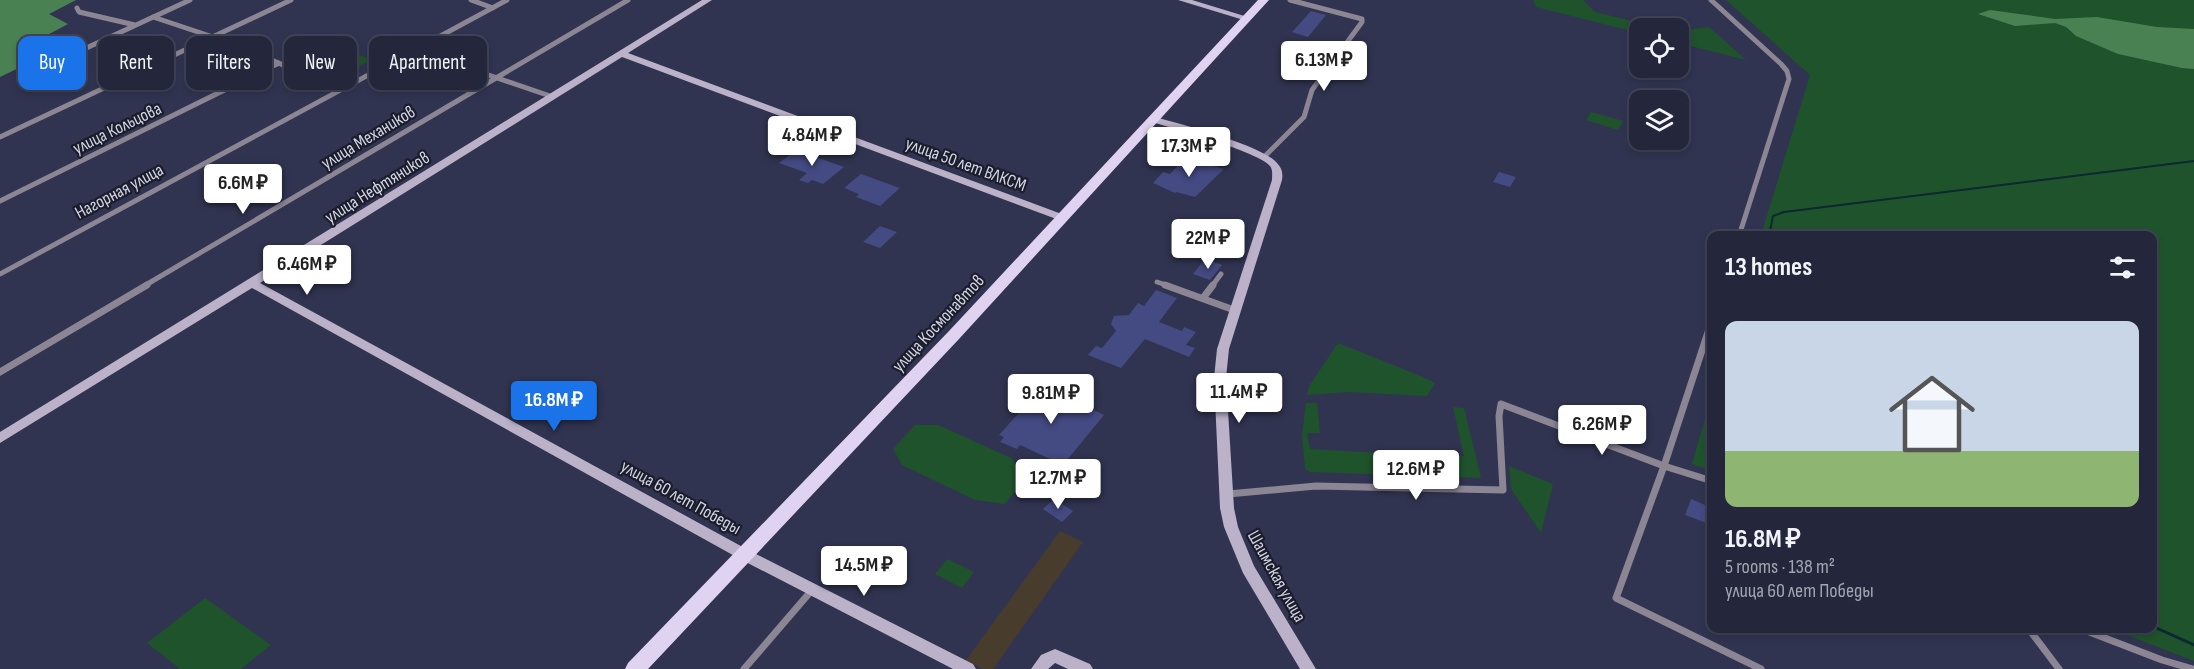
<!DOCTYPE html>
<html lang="en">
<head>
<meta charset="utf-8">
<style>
  body { margin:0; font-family:"Sofia Sans Condensed",sans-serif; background:#303347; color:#f1f3f6; height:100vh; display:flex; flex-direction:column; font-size:22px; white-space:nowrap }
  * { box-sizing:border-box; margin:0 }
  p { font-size:20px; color:#a3a5af }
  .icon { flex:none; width:33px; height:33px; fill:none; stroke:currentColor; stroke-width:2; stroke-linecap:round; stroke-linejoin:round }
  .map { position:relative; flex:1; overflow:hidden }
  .sheet { position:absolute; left:1707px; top:231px; width:450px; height:402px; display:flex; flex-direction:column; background:#24273c; border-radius:12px; box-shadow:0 3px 9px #0003,0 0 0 2px #414456 }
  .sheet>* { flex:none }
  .guide { position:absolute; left:18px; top:36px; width:570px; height:54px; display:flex; gap:12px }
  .fabs { position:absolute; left:1629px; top:18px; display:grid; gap:12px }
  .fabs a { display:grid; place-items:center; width:60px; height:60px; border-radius:12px; background:#24273c; box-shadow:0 3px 9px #0003,0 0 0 2px #414456; font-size:30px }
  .price { position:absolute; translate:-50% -51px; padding:0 14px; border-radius:6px; background:#fff; color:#222; font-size:20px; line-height:39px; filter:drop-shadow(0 2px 3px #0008) }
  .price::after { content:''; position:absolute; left:50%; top:36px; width:18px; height:14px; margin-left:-9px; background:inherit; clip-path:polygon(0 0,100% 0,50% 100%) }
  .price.current { background:#1a73e8; color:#fff }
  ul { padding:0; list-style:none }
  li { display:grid; align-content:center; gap:12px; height:318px; padding:0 18px }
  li+li { border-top:2px solid #414456 }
  li span { display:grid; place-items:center; height:186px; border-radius:12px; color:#555 }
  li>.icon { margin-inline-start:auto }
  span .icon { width:108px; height:108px; fill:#fffc; stroke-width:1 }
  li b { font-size:26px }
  h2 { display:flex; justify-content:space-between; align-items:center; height:72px; padding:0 18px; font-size:26px }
  .chip { padding:0 21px; border-radius:12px; background:#24273c; box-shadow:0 3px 9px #0003,0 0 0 2px #414456; font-size:21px; line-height:54px }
  .chip.current { background:#1a73e8; color:#fff }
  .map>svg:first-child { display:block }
  .industrial { fill:#483c2d }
  .green { fill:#1f532b }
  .forest { fill:#4a8153 }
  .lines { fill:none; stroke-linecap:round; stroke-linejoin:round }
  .stream-far1 { stroke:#0c2831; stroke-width:2 }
  .stream { stroke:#0c2831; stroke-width:3 }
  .building { fill:#444a82 }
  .street-far1 { stroke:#8b8594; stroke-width:5 }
  .street { stroke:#8b8594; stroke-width:7 }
  .secondary { fill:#bbb1c8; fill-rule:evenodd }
  .primary { fill:#dfd3f1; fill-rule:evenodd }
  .labels { text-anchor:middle; stroke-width:4.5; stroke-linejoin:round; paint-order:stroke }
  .street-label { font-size:18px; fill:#d2d5e7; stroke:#1b1d2a }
</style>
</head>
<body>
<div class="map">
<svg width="2194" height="669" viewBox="0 0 2194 669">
  <rect width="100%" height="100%" fill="#303450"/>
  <path class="industrial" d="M1060,531l23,11 -90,127h-10l-17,-9z"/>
  <path class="green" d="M1533,0h50l12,12 66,16h-21l-1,5 -103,-26z
    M1726,0h468v661l-83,-32 41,-1v-392l-391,-1 49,-160z
    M1709,27l37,33 -67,-17v-12z
    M329,41l42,19 -30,15 -42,-19z
    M1591,112l32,9 -5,9 -32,-10z
    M1338,343l85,34 12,6 -8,13 -78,-4 -42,3 2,-9z
    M1711,398v73l-19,-7z
    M1306,403h11l3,30h-13l3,16 139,8 15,-1 -11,-49 11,1 17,70 -171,-6 -5,-3 -3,-34z
    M915,425h23l73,33 15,19 -21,27 -30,-4 -73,-35 -9,-16z
    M1509,466l44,18 -12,49 -30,-44z
    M947,559l27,13 -12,16 -27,-14z
    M205,598l66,47 -30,24h-61l-33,-26z"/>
  <path class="forest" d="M0,0h76l-27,14 19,10 -43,23 21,8 -46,22z
    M1990,10l65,9 42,-2 60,10 37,2v40l-12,-1 -64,-14 -42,-18 -10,-9 -11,-4 -40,3 -37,-12z"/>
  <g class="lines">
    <path class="stream-far1" d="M1769,236l4,-20 11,-4 410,-51"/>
    <path class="stream" d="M2152,626l42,19"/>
  </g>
  <path class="building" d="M1311,11l15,4 -18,22 -16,-5z
    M797,149l16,7 31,11 -21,17 -11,-4 -4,3 -9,-3 8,-7 -28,-10z
    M1186,157l12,7 19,-2 -3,4 10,3 -29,28 -19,-5 -1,1 -22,-10 10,-11 7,2z
    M1499,172l17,5 -6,10 -17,-5z
    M861,174l39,14 -20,18 -24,-9 3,-3 -15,-6z
    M880,226l17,6 -17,16 -17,-6z
    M1205,259l17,6 -12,15 -17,-6z
    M1156,290l21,8 -18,24 23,9 2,-4 12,5 -10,13 9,3 -6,9 -44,-18 -24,29 -33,-13 8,-9 6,2 14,-17 -5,-7 3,-8 15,-1 9,-12 6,3z
    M1049,385l15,7 -3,3 43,20 -41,50 -43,-20 -3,4 -17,-7 4,-5 -5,-2 43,-48 3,2z
    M1054,499l19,12 -11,11 -19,-13z
    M1691,499l21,9v17l-27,-10z"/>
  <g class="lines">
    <path class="street-far1" d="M471,0l22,8
      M1711,0l70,64 6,7 2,8 -50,157
      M77,8l2,4 56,13
      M153,17l87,29 100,44
      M415,50l138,47
      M67,57l123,-57
      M0,137l291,-137
      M1264,157l40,-40 8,-27 50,-68v-3l-72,-19
      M0,201l279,-138
      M0,274l507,-274
      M1157,282l12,4
      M144,286l484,-286
      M1212,286l9,-12"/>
    <path class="street" d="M1165,285l69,25
      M1203,298l10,-13
      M1712,320l-48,146 -48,132 145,71
      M0,372l147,-87
      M1228,494l88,-8 187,4 -4,-74 2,-12 163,62 48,15
      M2028,628l31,41
      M2079,628l83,32 31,9
      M744,669l68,-79"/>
    <path class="secondary" d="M702,0h10l-84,53 439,163 1,2 -1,2h-8l-437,-163 -362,226 490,268 223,113 3,5h-23l-213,-110 -488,-271 -252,155v-11z
      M1178,0h14l59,18 -4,3z
      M1155,117c25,7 107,28 122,46 5,5 6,10 5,17l-53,169 -3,29 8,130 4,19 16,39 62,103h-16l-57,-96 -19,-46 -4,-19 -6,-130 3,-29 55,-169c0,-5 1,-10 -2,-14 -13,-15 -96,-37 -118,-44v-4z
      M1055,649l35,15 3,5h-25l-13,-6 -7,6h-17l10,-14z"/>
    <path class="primary" d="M1258,0h11l-310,339 -311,330h-23l3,-6 321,-332z"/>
  </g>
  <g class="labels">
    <g class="street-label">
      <text transform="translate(117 128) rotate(-26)" y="6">улица Кольцова</text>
      <text transform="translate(368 137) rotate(-31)" y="6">улица Механиков</text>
      <text transform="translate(966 164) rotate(20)" y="6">улица 50 лет ВЛКСМ</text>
      <text transform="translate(377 187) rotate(-32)" y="6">улица Нефтяников</text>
      <text transform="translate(119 191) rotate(-28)" y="6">Нагорная улица</text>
      <text transform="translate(938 323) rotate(-47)" y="6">улица Космонавтов</text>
      <text transform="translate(681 497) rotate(29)" y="6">улица 60 лет Победы</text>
      <text transform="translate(1277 576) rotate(61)" y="6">Шаимская улица</text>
    </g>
  </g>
</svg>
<div class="fabs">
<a><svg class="icon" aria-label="locate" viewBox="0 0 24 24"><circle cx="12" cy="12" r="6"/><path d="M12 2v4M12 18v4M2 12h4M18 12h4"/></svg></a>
<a><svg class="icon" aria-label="layers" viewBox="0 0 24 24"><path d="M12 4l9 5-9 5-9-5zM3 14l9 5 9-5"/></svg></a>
</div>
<b class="price" style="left:1324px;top:92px">6.13M ₽</b>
<b class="price" style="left:812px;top:167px">4.84M ₽</b>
<b class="price" style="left:1189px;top:178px">17.3M ₽</b>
<b class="price" style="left:243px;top:215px">6.6M ₽</b>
<b class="price" style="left:1208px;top:270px">22M ₽</b>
<b class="price" style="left:307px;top:296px">6.46M ₽</b>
<b class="price" style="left:1239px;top:424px">11.4M ₽</b>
<b class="price" style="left:1051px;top:425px">9.81M ₽</b>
<b class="price current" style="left:554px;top:432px">16.8M ₽</b>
<b class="price" style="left:1602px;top:456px">6.26M ₽</b>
<b class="price" style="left:1416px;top:501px">12.6M ₽</b>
<b class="price" style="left:1058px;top:510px">12.7M ₽</b>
<b class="price" style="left:864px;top:597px">14.5M ₽</b>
<div class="guide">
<a class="chip current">Buy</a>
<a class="chip">Rent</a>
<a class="chip">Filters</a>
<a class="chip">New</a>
<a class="chip">Apartment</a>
</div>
<section class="sheet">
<h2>13 homes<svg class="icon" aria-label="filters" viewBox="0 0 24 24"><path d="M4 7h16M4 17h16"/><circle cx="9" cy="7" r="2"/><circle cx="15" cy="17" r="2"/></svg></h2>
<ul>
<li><span style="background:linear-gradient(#c9d6e8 70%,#8fb573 0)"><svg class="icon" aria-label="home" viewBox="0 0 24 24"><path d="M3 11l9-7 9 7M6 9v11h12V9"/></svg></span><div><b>16.8M ₽</b><p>5 rooms · 138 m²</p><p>улица 60 лет Победы</p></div></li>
</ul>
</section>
</div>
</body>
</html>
